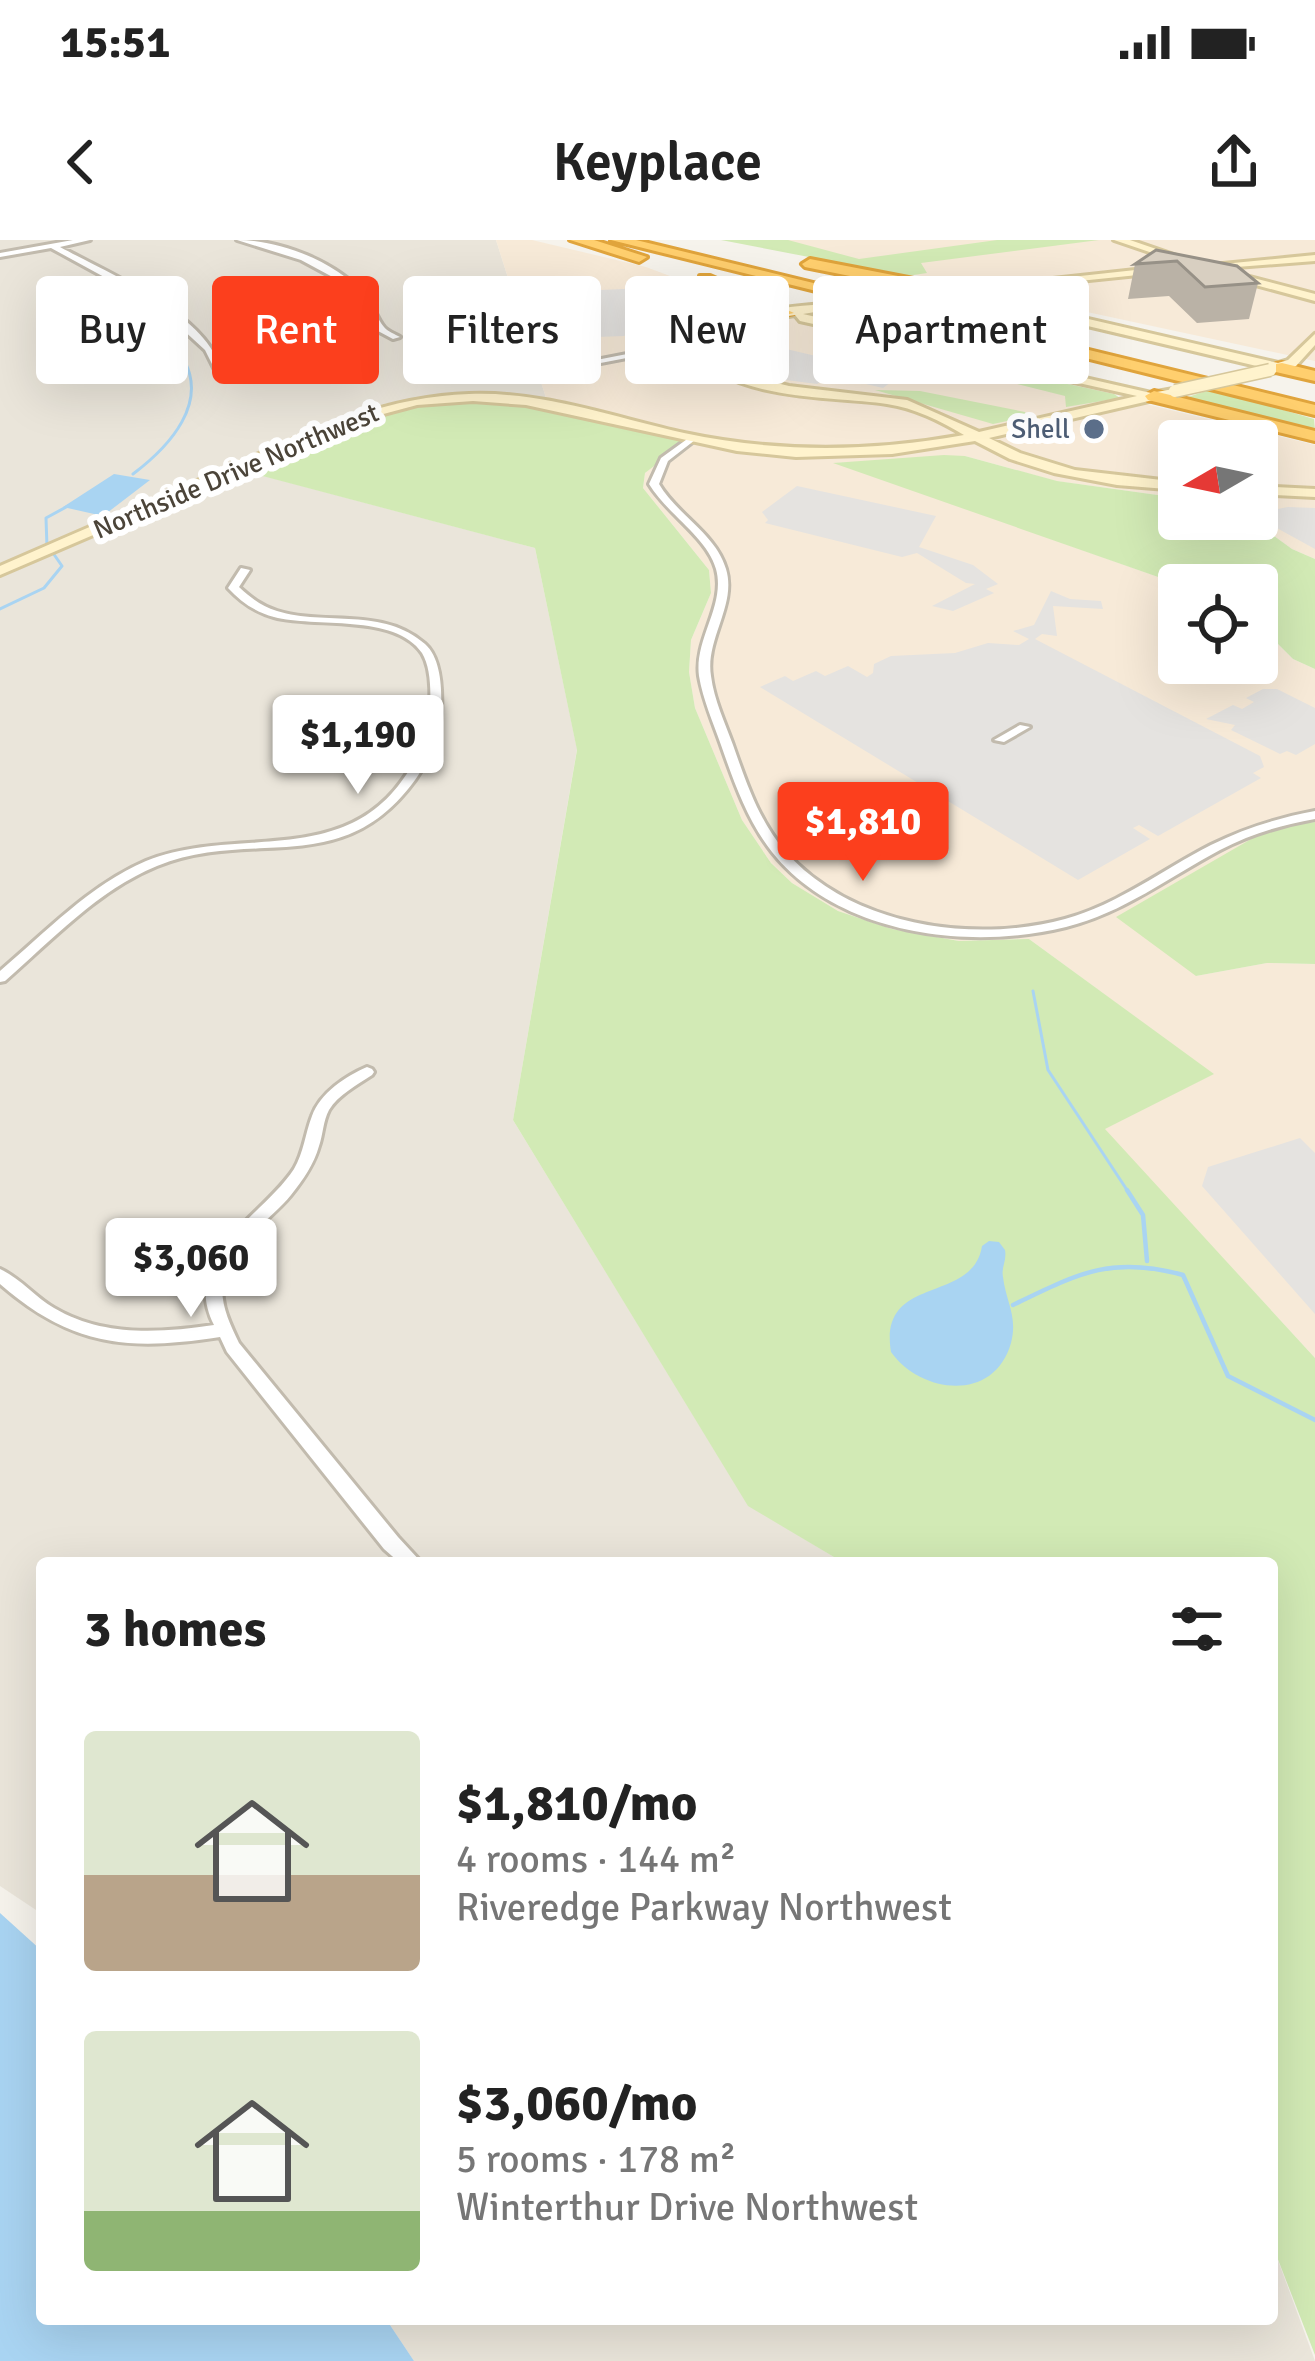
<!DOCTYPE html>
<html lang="en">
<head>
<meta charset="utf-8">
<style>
  body { margin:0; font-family:Signika,sans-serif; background:#f6f6f6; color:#222; height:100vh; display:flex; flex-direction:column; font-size:45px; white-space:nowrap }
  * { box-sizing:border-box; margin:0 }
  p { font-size:39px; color:#767676 }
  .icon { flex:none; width:66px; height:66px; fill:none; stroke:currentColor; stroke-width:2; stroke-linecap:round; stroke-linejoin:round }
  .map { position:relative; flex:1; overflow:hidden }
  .drawer { position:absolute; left:36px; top:1317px; width:1242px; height:768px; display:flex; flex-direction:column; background:#fff; border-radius:12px; box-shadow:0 12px 48px #0002 }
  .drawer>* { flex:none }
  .top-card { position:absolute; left:36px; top:36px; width:1245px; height:108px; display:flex; gap:24px }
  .needle { width:78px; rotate:261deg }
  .fabs { position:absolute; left:1158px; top:180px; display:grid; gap:24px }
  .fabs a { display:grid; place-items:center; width:120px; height:120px; border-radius:12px; background:#fff; box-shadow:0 12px 48px #0002; font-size:60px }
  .price { position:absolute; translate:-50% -102px; padding:0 27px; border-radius:12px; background:#fff; color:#222; font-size:39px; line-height:78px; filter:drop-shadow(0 3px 6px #0008) }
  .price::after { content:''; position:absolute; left:50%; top:72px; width:36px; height:27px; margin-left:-18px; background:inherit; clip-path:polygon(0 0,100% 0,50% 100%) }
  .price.active { background:#fc3f1d; color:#fff }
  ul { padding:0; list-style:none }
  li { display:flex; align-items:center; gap:36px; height:300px; padding:0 48px }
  li span { display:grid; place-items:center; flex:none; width:336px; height:240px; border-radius:12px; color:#555 }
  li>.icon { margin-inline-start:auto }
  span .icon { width:144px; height:144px; fill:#fffc; stroke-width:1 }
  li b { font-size:51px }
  h2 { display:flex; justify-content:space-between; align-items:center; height:144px; padding:0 48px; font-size:51px }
  .tag { padding:0 42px; border-radius:12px; background:#fff; box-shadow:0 12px 48px #0002; font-size:42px; line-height:108px }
  .tag.active { background:#fc3f1d; color:#fff }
  .status { display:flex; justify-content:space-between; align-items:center; height:84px; padding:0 60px; background:#fff; direction:ltr }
  .status svg { height:33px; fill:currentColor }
  header { display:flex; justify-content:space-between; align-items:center; height:156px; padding:0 48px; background:#fff; font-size:54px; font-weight:600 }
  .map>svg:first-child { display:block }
  .residential { fill:#eae5da }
  .commercial { fill:#f7ead8 }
  .green { fill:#d2eab5 }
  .parking { fill:#e5e3e0 }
  .water { fill:#a9d4f2 }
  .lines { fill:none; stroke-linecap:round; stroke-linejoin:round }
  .stream-far1 { stroke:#a9d4f2; stroke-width:3 }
  .stream { stroke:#a9d4f2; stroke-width:4.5 }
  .street-casing { stroke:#c2bbae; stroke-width:6 }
  .secondary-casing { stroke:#d6c79b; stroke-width:6 }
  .highway-casing { stroke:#e0a43c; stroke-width:6 }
  .street { fill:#fff; fill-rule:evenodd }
  .secondary { fill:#fff3cd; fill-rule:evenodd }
  .highway { fill:#ffcf6e; fill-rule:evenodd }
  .secondary-bridge-casing { stroke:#d6c79b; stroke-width:15; stroke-linecap:butt }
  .secondary-bridge { stroke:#fff3cd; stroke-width:12 }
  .wall { fill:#bab2a6 }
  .building { fill:#d8cfc1; stroke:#979187; stroke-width:3 }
  .service-dot { fill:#5c6f8a; stroke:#fff; stroke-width:4.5 }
  .labels { text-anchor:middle; stroke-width:12; stroke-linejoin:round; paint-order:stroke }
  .far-service-label { font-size:27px; fill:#4e5e75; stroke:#fff; text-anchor:end }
  .far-street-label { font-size:27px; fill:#4b4439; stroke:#fff }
</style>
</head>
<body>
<div class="status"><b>15:51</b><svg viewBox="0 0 49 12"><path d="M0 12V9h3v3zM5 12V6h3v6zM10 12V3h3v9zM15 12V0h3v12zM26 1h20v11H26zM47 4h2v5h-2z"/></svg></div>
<header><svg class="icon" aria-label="back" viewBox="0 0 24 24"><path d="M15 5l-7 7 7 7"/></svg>Keyplace<svg class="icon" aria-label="share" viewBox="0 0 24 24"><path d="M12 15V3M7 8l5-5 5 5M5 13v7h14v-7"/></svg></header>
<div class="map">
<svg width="1315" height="2121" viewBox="0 0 1315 2121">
  <rect width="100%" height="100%" fill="#f6f3ec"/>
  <path class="residential" d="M0,0h496l51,161 -55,-8 -52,1 -57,10 -153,63 305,81 42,201 -64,371 235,385 96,58h-802v351l-42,-28z
    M1272,2004l43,117h-901l-28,-42h886z"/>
  <path class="commercial" d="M496,0h36l114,27 123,46 546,132v114l-23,-10 -41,-30h6v-78h-78v57l-123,-17 -91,-25 -128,7 344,122 -2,78h78v-40l36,36 22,10v153l-43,5 -76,149 71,-13 48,1v394l-211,-229 109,-55 -184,-135 -70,2 -67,-12 -54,-18 -46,-28 -21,-20 -29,-43 -47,-112 -6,-36 2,-32 20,-47 -2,-23 -66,-82 2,-15 40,-31 -138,-41z
    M762,0h553v121l-359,-77z"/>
  <path class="green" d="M721,0h67l71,19 138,-19h102l-178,23 6,10 -20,3z
    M962,121l152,33 6,4 -54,9 -1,-11 -111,-28z
    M1212,149l102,30 1,11 -130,-32z
    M875,150l45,1 105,21 2,5 -34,7z
    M492,153l119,23 76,25 -42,32 -2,15 66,82 2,23 -20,47 -2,32 6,36 47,112 29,43 21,20 46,28 54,18 67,12 70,-2 185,135 -109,55 210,229v997l-43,-111v-681h-428l-96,-57 -235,-386 64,-370 -42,-202 -307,-81c96,-39 158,-72 264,-74z
    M944,215l21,1 92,25 122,17v21h72l41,30 23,10v110l-22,-10 -36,-36v-38h-76l-348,-122z
    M1315,582v142l-48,-1 -71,13 -80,-59 156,-90z"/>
  <path class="parking" d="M690,46l52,20 -40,22 -55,3 -8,-7 -15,12 -27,1 -42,-8 33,-29 -64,2 -13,-8z
    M757,102l97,23 47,10 -18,13 -52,-12 -14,8 -31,-4 -50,-15 6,-6 -6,-3z
    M797,246l139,30 -17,31 54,18 25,19 -12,5 8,4 -41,18 -21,-5 43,-22 -9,-1 -49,-30 -15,4 -137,-34 3,-3 -6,-8z
    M1288,267l27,1v41l-58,-32v-4z
    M1051,351l19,8 31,2 2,8 -50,-3 4,30 -15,-2 -7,5 225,117 4,11 -11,6 8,5 -103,58 -19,-11 -6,3 17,11 -72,41 -318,-193 25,-11 8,5 23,-10 9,5 23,-10 19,11 6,-4 1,-9 17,-8 64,-3 33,-10 31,2 10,-6 -16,-8 21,-6z
    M1263,449h14l38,19v36l-19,11 -9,-4 -7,3 -49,-24 4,-5 -29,-6 27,-14 9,4 12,-7 -8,-4z
    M1300,898l15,15v161l-113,-128 6,-19z"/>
  <path class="water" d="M114,234l36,6 -47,36 -40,-9z
    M989,1001l10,1 6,8c2,11 -4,17 -2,27 3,25 15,39 8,66 -17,60 -90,51 -120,9 -13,-79 82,-47 91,-106z
    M0,1673l42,38v368h344l28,42h-414z"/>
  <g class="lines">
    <path class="stream-far1" d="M94,65c109,30 133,98 39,169
      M47,307l-1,-29 22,-12
      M0,369l44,-21 18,-22 -9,-13
      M1033,751l15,79 81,123"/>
    <path class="stream" d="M1127,950l16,25 4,46
      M1013,1065c64,-31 98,-50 170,-30l45,101 87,44"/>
    <defs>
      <path id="street" d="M73,0h17l-30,7c48,26 147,67 161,123h-6l-10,-20 -37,-34 -51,-32 -66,-36 -51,9v-4z
        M237,0c44,0 99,22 128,55 8,9 12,24 19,32 4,5 11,7 16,10l-7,2 -15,-8 -10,-21 -28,-29 -39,-21z
        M663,107h42l4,2 -4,2h-42l-78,15 -4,-3z
        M690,197l5,3 -27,21 -9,23c18,31 57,50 67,85 11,36 -21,70 -15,107 3,24 14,47 22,69 13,37 26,76 52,106 65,75 188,93 280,68 54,-15 97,-49 146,-74 34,-17 67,-27 104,-34v8c-34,6 -64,15 -95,31 -51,27 -97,63 -154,77 -97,24 -228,8 -294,-75 -25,-32 -38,-70 -51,-107 -8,-23 -18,-45 -22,-69 -5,-37 27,-71 17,-107 -9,-32 -49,-55 -67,-85l12,-26z
        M241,328l9,2 -11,17c12,11 22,19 38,24 49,15 106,-4 148,33 17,15 17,49 16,69 -2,27 -11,45 -26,67 -73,101 -162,47 -258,86 -59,24 -105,74 -152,115l-5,1v-11c46,-39 90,-86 146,-110 86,-35 193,6 255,-79 13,-18 24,-34 27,-57 3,-20 5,-54 -6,-72 -27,-40 -108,-25 -148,-36 -19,-5 -33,-15 -46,-29z
        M1020,485l10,2 -26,15 -10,-2z
        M367,827l5,2 2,3 -2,3c-15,10 -34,20 -43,35 -6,11 -6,25 -10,36 -5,18 -16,34 -28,49 -20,25 -56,45 -66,77 -8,26 3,48 14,71l159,194 24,26h-22l-16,-14 -157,-197 -7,-15c-91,14 -148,10 -220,-53v-15c20,9 35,28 54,39 49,29 106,25 160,17 -35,-70 48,-107 80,-156 10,-17 11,-35 18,-53 8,-23 34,-40 55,-49z"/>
      <path id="secondary" d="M1114,0h16l61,21 -9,2z
        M1315,15v6l-117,9 -6,-3z
        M1163,27l4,5 -195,20 306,71 10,-3 27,-26v11l-19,21 -26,8 -5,-6 -300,-71v-4l-26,2 -6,-3z
        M1230,32l85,22v7l-89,-24z
        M841,62l4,5 -42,7 348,79 28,-5v6l-190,44 31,15 55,17 104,12v8l-62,-5 -63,-12 -44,-14 -35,-18 -83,13 -96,3 -59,-6 -211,-46 -53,-4 -56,4 -56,15 -361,155v-9c73,-32 145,-63 218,-94 82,-36 160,-75 251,-78 73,-3 144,23 215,39 94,20 186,19 280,2 -24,-14 -49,-27 -77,-31 -46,-8 -184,-2 -188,-65 34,-33 97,-31 142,-37zM795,75l5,6 337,75 -158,36 -72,-32 -118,-14 -46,-11 -20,-11 -11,-12 -1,-12 13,-10 19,-7z
        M1257,246l58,3v8l-58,-3z"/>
      <path id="highway" d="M570,0h24l53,17 -8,5z
        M611,0h25l679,165v10z
        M810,19l140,27 8,5 -8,5 -145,-29 -3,-3z
        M700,36h10l84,37 -14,3 -80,-34z
        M1282,123l33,8v10l-39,-9v-8z
        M1154,151l161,40v10l-167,-41 -3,-4z"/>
    </defs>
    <use href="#street" class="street-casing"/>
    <use href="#secondary" class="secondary-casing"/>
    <use href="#highway" class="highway-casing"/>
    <use href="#street" class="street"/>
    <use href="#secondary" class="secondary"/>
    <use href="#highway" class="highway"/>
    <defs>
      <path id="secondary-bridge" d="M841,65l98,-13
        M1175,151l95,-21"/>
    </defs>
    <use href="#secondary-bridge" class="secondary-bridge-casing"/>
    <use href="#secondary-bridge" class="secondary-bridge"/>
  </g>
  <path class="wall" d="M1156,10l102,33 -9,36 -52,4 -28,-27 -41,3 7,-35z"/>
  <path class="building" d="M1156,10l81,16 21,17 -53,4 -28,-26 -42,3z"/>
  <circle class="service-dot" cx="1094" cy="189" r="12"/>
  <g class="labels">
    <g class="far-service-label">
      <text x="1070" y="198">Shell</text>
    </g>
    <g class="far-street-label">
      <text transform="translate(236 231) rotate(-23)" y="9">Northside Drive Northwest</text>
    </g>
  </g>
</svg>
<div class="fabs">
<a><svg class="needle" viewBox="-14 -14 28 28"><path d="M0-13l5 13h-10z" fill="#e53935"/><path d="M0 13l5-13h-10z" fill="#767676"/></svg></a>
<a><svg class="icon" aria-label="locate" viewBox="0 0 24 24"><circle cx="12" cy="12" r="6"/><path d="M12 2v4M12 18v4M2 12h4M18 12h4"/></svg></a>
</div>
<b class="price" style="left:358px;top:557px">$1,190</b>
<b class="price active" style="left:863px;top:644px">$1,810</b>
<b class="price" style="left:191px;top:1080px">$3,060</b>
<div class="top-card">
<a class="tag">Buy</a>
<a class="tag active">Rent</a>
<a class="tag">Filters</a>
<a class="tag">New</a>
<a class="tag">Apartment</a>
</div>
<section class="drawer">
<h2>3 homes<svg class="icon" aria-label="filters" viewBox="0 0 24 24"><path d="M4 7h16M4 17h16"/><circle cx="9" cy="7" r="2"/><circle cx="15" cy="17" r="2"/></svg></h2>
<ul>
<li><span style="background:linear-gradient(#dfe7d0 60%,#b9a48a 0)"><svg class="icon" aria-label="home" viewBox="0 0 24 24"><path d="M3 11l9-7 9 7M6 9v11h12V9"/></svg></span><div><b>$1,810/mo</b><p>4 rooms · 144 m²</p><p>Riveredge Parkway Northwest</p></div></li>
<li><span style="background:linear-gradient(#dfe7d0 75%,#8fb573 0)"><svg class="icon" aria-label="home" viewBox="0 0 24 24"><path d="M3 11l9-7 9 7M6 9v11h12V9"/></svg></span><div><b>$3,060/mo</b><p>5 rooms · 178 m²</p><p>Winterthur Drive Northwest</p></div></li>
</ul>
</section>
</div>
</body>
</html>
